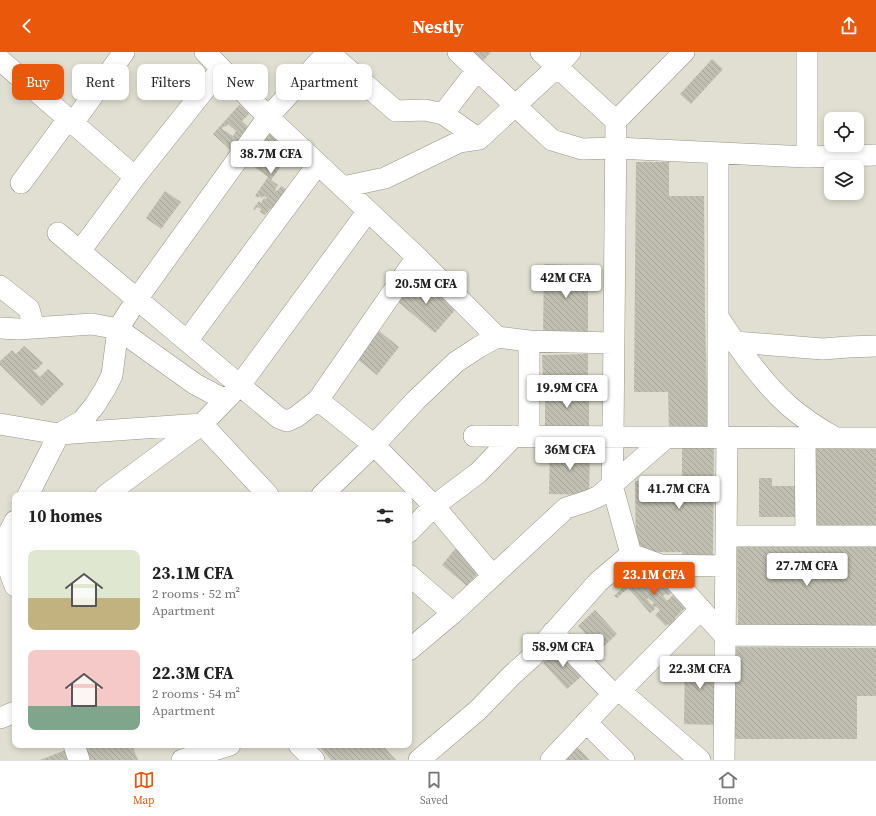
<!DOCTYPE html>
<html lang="en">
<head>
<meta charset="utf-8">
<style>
  body { margin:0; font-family:"Source Serif 4",serif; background:#f6f6f6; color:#222; height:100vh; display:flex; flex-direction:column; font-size:15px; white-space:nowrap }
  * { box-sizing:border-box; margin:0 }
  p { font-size:13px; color:#767676 }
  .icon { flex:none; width:22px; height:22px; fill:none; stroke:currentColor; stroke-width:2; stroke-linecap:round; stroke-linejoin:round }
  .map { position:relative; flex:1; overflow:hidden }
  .sheet { position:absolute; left:12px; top:440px; width:400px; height:256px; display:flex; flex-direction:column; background:#fff; border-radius:8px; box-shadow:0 2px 6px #0003 }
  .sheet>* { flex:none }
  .top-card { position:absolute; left:12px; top:12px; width:400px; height:36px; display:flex; gap:8px }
  .controls { position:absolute; left:824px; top:60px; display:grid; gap:8px }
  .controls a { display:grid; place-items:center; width:40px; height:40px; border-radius:8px; background:#fff; box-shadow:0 2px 6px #0003; font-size:20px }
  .price { position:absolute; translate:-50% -34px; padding:0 9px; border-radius:4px; background:#fff; color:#222; font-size:13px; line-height:26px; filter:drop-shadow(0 1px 2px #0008) }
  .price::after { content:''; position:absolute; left:50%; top:24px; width:12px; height:9px; margin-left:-6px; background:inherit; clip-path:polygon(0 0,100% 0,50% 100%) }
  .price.active { background:#ea580c; color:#fff }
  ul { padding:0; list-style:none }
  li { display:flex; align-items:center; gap:12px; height:100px; padding:0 16px }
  li span { display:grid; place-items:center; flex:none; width:112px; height:80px; border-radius:8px; color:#555 }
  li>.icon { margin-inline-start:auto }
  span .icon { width:48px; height:48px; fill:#fffc; stroke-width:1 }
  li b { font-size:17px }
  h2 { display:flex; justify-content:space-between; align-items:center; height:48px; padding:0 16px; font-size:17px }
  .pill { padding:0 14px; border-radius:8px; background:#fff; box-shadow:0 2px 6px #0003; font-size:14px; line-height:36px }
  .pill.active { background:#ea580c; color:#fff }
  header { display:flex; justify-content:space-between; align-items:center; height:52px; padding:0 16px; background:#ea580c; color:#fff; font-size:18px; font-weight:700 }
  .menu { display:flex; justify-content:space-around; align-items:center; height:56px; border-top:1px solid #e0e0e0; background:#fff; font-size:11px; color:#767676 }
  .menu a { display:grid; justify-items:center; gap:2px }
  .menu .active { color:#ea580c }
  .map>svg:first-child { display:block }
  .building { fill:url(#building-back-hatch); fill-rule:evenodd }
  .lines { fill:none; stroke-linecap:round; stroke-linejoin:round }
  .minor-casing { stroke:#969588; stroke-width:22 }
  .minor { stroke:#fff; stroke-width:21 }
</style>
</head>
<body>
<header><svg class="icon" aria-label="back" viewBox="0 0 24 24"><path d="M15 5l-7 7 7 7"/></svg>Nestly<svg class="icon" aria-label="share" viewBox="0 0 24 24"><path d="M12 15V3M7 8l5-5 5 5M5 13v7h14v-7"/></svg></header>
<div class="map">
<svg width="876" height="708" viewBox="0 0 876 708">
  <defs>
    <pattern id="building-back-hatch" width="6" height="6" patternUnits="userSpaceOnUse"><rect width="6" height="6" fill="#c0bfb1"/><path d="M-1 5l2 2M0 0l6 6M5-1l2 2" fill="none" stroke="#a5a498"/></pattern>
  </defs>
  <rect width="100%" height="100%" fill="#e0dfd1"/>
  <path class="building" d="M471,0h20l-9,10z
    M712,7l11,10 -32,35 -11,-10z
    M239,53l10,9 -7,7 12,11 -19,22 -22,-20zM228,72l8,7 -3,5 -11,-7 2,-3 2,1z
    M268,79l24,17 -5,6 -6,-5 -1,2 -2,-1 -3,4 10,7 -14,19 7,5 -3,5 2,1 4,-5 11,7 -14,20 -7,-5 -6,7 -5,-3 1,-3 -4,-2 -2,3 -2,-1 6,-8 2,2 3,-5 2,1 1,-1 -3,-2 -2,2 -3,-2 -1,2 -3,-2 13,-19 -21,-15 6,-8 4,2 4,-6 3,2 5,-8 -6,-5z
    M636,110h33v34h35l1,117 3,116 -39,1 -1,-38h-34z
    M165,139l16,11 -20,27 -15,-11z
    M544,212l44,1v69h-45z
    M418,225l38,32 -21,24 -38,-32z
    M374,275l25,20 -22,28 -25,-20z
    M24,294l19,17 -7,7 -2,-1 -1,1 7,7 8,-8 16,15 -22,22 -42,-41v-4l12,-11 4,4z
    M588,302v26l-45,1 -1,-26z
    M545,338l44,1v37h-44z
    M682,394h32l-1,118h-31v-12h-46l-1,-71h47z
    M550,395l40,1 -1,47 -40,-1z
    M876,395v80l-62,3 -3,-81z
    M759,426h13v8h24v31h-37z
    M876,494v81l-138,1 -1,-81z
    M455,497l26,20 -14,17 -25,-21z
    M643,512l10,10 1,-2 15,16 -1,1 3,4 -3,2 -3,-1 -2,2 4,5 6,-6 12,13 -10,10 4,5 -3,9 -8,-8 -2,2 -11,-11 5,-5 -4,-4 -2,2 -2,-3 2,-2 -6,-5 -1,1 8,10 -5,4 -22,-25 -11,10 -3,-2 11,-11 -1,-1 3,-4 -2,-2 5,-4 2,1zM638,523l5,8 -3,2 -5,-8z
    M595,558l22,24 -16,15 -23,-23z
    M560,595l24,27 -17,15 -24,-26z
    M735,595l141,1v48h-19v43h-122z
    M685,604l30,1 -1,68 -30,-1z
    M83,693h49l6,15h-49z
    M318,693h64l14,15h-65z
    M576,694l14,14h-28z
    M66,698l4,10h-30z"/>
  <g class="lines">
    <defs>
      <path id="minor" d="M205,0l63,65 149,140 80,80
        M328,0l68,59 29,-1 18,4 36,25
        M458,0l94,88 30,9 34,-1 191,9 69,-2
        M541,0l75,69
        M807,0v105
        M0,8l73,63 51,-71
        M443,62l34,-44
        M73,71l62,54
        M718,102v283
        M21,131l47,-64
        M343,135l42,-9 74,-36 20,-3 78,-72 13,-15
        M58,181l221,185 8,3 9,-4 22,-17 99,-143
        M80,199l55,-74 86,-108
        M0,234l29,23 5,19
        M718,265c21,31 43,64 71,89 14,12 29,22 45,31
        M0,276l18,1 74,-5 26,5 77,55 30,16
        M187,289l131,-177
        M735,290l88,7 25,-2 28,-1
        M318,348l56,45 42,-45 40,-38 23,-15 18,-10 32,4 85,2
        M0,372l59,10 143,-10
        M202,372l66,71
        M474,384l402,2
        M529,384v-95
        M805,386l1,98
        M28,443l31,-61 23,-13 13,-16 10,-16 7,-14 6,-46 19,-30 131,-182 60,-65
        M106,443l96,-71 38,-39 128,-174
        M322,443l52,-50 60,61 44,-33 36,-37
        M15,469l-14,27 14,38
        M409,480l25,-26 59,70
        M726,484h150
        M631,502l-19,-69 1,-48 3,-316 68,-69
        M631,502l30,11 64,1
        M661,513l63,70 152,1
        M409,523l44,38
        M553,580l60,62
        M409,598l44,-37 113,-105 22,-7 11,-5 68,-59
        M619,640l82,-83
        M0,666l15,-6
        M586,670l38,38
        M74,693l5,15
        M299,693l15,15
        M182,708l48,-15
        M419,708l59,-50 33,-34 21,-19 66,-75 33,-28
        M551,708l62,-66 6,-2 7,4 74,64
        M724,708l3,-323"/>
    </defs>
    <use href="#minor" class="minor-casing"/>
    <use href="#minor" class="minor"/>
  </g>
</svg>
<div class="controls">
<a><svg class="icon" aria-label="locate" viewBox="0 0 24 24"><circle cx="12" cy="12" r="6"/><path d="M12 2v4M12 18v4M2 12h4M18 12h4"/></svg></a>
<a><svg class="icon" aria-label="layers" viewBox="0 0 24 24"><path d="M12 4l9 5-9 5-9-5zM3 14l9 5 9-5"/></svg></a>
</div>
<b class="price" style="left:271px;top:123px">38.7M CFA</b>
<b class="price" style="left:566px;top:247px">42M CFA</b>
<b class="price" style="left:426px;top:253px">20.5M CFA</b>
<b class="price" style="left:567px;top:357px">19.9M CFA</b>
<b class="price" style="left:570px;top:419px">36M CFA</b>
<b class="price" style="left:679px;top:458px">41.7M CFA</b>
<b class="price" style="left:807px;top:535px">27.7M CFA</b>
<b class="price active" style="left:654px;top:544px">23.1M CFA</b>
<b class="price" style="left:563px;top:616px">58.9M CFA</b>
<b class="price" style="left:700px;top:638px">22.3M CFA</b>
<div class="top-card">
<a class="pill active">Buy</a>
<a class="pill">Rent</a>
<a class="pill">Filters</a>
<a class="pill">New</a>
<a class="pill">Apartment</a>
</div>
<section class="sheet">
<h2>10 homes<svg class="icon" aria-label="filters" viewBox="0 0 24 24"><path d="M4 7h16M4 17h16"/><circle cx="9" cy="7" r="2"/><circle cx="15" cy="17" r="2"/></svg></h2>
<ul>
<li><span style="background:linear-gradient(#dfe7d0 60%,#c2b280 0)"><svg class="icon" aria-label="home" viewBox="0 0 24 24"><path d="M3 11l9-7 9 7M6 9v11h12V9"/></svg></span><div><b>23.1M CFA</b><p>2 rooms · 52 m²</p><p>Apartment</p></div></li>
<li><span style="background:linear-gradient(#f6c9c9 70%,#7fa58c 0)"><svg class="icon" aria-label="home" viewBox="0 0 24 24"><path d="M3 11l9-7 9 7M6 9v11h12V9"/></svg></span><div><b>22.3M CFA</b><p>2 rooms · 54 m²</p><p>Apartment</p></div></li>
</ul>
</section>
</div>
<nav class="menu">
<a class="active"><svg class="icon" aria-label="map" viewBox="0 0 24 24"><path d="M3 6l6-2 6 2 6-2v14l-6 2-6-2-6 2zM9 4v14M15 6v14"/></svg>Map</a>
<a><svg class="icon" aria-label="saved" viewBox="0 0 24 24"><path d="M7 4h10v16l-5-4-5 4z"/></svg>Saved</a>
<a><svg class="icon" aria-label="home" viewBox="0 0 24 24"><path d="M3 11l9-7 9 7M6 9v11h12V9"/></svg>Home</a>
</nav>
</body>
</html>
